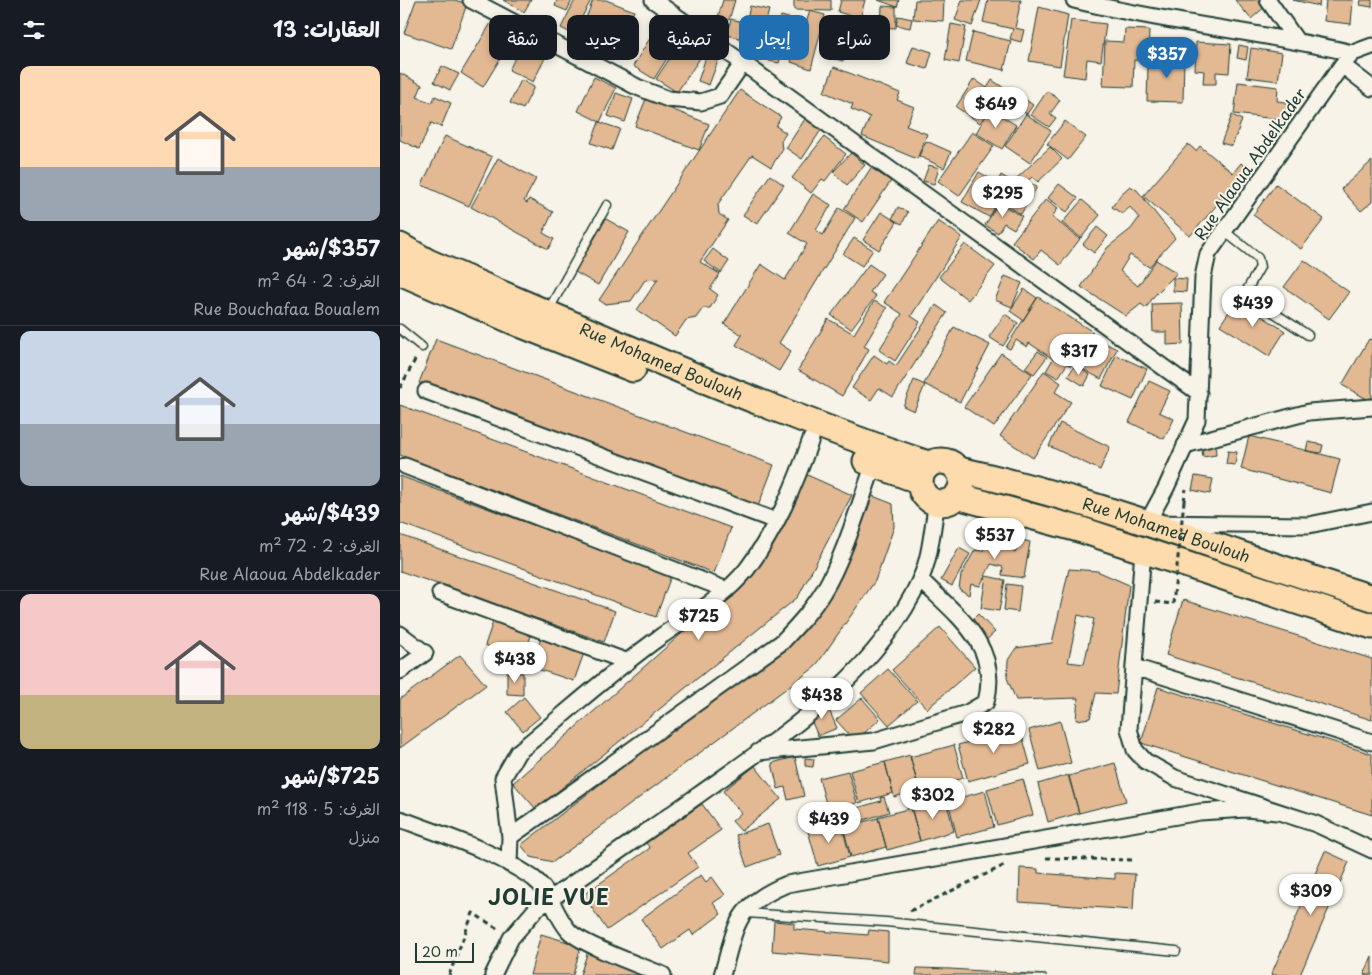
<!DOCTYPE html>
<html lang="ar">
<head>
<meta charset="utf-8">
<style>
  body { margin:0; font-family:"Playpen Sans","Playpen Sans Arabic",sans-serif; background:#242831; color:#f1f3f6; direction:rtl; height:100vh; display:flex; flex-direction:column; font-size:19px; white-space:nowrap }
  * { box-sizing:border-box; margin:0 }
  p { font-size:16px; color:#9ea1a6 }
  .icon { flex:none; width:28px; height:28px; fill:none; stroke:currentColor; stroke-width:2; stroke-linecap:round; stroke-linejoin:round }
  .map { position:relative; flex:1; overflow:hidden; direction:ltr }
  .side { display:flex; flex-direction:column; background:#171b24; width:400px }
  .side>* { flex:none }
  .guide { position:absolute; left:15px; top:15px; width:475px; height:45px; direction:rtl; display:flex; gap:10px }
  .scale { position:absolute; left:15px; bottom:12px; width:59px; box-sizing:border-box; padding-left:5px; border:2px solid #1f3d34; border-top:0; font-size:14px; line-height:18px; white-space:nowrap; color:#1f3d34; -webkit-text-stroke:4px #f7f3e8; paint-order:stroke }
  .price { position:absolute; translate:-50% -42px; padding:0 11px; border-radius:18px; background:#fff; color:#222; font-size:16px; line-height:32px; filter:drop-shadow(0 1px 2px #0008) }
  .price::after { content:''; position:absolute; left:50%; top:30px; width:15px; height:11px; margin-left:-8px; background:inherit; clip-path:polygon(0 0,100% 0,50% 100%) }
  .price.current { background:#1f6fb2; color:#fff }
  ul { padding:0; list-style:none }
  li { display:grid; align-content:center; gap:10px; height:265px; padding:0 20px }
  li+li { border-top:1px solid #363941 }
  li span { display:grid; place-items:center; height:155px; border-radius:10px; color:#555 }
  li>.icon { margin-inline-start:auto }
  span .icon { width:90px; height:90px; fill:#fffc; stroke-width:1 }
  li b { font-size:21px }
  h2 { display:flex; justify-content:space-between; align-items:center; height:60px; padding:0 20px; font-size:21px }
  .tag { padding:0 18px; border-radius:10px; background:#171b24; box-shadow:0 2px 8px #0003; font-size:18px; line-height:45px }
  .tag.current { background:#1f6fb2; color:#fff }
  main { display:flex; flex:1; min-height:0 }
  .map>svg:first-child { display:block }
  .building { fill:#e3b993; stroke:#1f3d34; fill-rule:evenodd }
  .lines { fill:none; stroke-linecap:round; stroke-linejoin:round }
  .service-casing { stroke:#1f3d34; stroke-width:11 }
  .minor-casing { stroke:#1f3d34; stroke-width:19 }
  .primary-casing { stroke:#1f3d34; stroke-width:29 }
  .path { stroke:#1f3d34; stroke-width:3; stroke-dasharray:5 4; stroke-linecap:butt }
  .service { stroke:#f7f3e8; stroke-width:8 }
  .minor { stroke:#f7f3e8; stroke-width:15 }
  .primary { stroke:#fedbac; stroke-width:25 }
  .path-bridge { stroke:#1f3d34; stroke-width:3; stroke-dasharray:5 4; stroke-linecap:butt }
  .labels { text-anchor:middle; stroke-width:4; stroke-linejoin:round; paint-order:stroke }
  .street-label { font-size:16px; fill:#1f3d34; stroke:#f7f3e8 }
  .district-label { font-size:21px; font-weight:bold; letter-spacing:1px; fill:#1f3d34; stroke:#f7f3e8 }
</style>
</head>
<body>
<main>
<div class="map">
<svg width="972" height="975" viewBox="0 0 972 975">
  <rect width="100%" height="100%" fill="#f7f3e8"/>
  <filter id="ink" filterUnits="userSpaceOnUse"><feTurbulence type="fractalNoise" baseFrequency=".02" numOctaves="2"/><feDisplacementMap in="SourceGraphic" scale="10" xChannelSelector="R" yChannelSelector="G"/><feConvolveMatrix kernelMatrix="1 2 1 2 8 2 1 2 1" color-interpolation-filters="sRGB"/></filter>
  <g filter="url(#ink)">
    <path class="building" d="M16,0h39l12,4 -16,45 -47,-16z
      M103,0h28l-7,12z
      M157,0h15l-5,11 -12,-5z
      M175,0h16l-9,17 9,5 -8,17 -22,-11z
      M193,0h13l28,11 -9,23 -39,-16z
      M323,0h12l-6,20 -11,-3z
      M394,0h37v11l-37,-1z
      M441,0h24l-5,19 -22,-7z
      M478,0h21l-2,7z
      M515,0h29l-1,21 -30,-2z
      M562,0h19l-9,26 -17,-6z
      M588,0h33l-6,28 9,2 -3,12 -11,-3 3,-10 -30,-7z
      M835,0h29l4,4 -17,15z
      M893,0h27l-1,6z
      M926,0h27l-2,24 -27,-3z
      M961,0h11v7l-12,-2z
      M350,6l19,4 -5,18 -13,-3 -4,15 -20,-5 4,-16 15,4z
      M482,6l14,1v21l-15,-1z
      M639,7l29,8 -8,51 -31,-5z
      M410,11l15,4 -14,54 -20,-7 3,-11 -11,-3 -4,15 -10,-2 12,-45 25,7z
      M498,16l14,3 -2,9 -14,-3z
      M94,18l23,13 -34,56 -22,-14z
      M671,20l35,4 -5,37 -14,-2 -2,19 -22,-3z
      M432,22l19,5 -8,34 -20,-5z
      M551,24l15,3 -7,36 -14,-3z
      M725,29l24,1 -1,31 -14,-1 -1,27 -30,-1 2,-45 19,1z
      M255,30l21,14 -22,35 -21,-13z
      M288,31l21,14 -32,47 -21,-13z
      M573,32l38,9 -7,29 -38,-9z
      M796,42l35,2 -2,29 -13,-1v12h-13l1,-13 -9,-1z
      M122,44l24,12 -13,26 -24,-12z
      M839,45l9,2 -2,13 -9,-2z
      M513,46l19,6 -5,17 -20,-6z
      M851,48l31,5 -4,28 -31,-4z
      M307,54l12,4 -10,27 -11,-4z
      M759,54h25l-1,48 -36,-1 1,-35h10z
      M42,66l17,8 -9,16 -16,-8z
      M434,67l66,26 -3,7 17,7 -8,19 21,8 -10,25 -55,-23 8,-19 -19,-8 2,-5 -29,-12z
      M0,73l22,12 -5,12 15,6 3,-7 16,7 -10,24 -10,-4 -12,26 -19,-9z
      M194,77l22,11 -16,34 -22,-11z
      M574,79l13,9 5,-8 12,8 -24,35 -24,-16z
      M121,80l13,7 -11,22 -13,-6z
      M838,82l40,5 -1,14 10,1 -2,18 -51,-6z
      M340,90l41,27 -5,9 10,7 -5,8 1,9 -11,17 -19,-12 -34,49 1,10 9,6 -28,42 20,12 -10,15 8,6 -8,13h-7l-7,10 -10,2 -11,16 -38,-26 21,-31 -13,1 -14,21 -26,3 -6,-4z
      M647,91l13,9 -10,14 6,4 -7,9 -18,-12z
      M216,93l17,6 -8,23 -17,-6z
      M622,97l11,8 -6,9 -11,-7z
      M246,99l63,25 -10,26 -64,-24z
      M590,109l26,16 -14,24 -26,-16z
      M626,114l25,17 -21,32 -25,-17z
      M832,115l10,5 -10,26 -11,-3z
      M407,116l16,11 -21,32 -16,-11z
      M665,121l21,16 -18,23 -21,-16z
      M199,122l21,7 -8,21 -21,-7z
      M572,132l22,14 -35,50 -21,-15z
      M45,136l47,21 -23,49 -47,-21z
      M424,137l22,17 -21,27 -3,-2 -11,14 -19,-15z
      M526,141l25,11 -7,16 -25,-12z
      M788,144l8,7 4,-5 33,27 8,-10 7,6 -58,67 -47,-40z
      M650,147l12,12 -24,23 -6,-5 -9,8 -7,-6z
      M451,153l14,12 -18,20 -14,-13z
      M98,158l38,21 -12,22 3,2 2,-4 24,13 -10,21 11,6 -6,10 -77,-42z
      M972,161v41l-11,9 -20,-22z
      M529,165l10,3 -5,16 -11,-3z
      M471,168l20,13 -28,41 -19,-13z
      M579,172l18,11 4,-8 23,14 4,-7 9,5 -16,27 -22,-13 -10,16 -27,-15z
      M370,175l14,10 -27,39 -14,-9z
      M659,184l19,14 -11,14 -19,-14z
      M876,184l48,35 -23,30 -48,-34z
      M730,186l7,4 38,48 -26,29 -19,-12 -10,16 18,15 18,-26 21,13 -23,23 -8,12 -5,-4 -15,12 -45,-29 27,-40 23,-18 8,-11 -9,-11 -8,7 -10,-7 9,-13z
      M413,194l18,11 -15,25 7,5 16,-27 16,10 -76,125 12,8 -12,20 -43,-26 6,-10 -18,-11 37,-60 24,16 22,-36 -18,-11z
      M646,199l12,9 -6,9 28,22 -20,26 -19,-15 -7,9 -22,-17z
      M682,200l18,15 -19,23 -19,-15z
      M599,203l23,13 -8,13 -10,-6 -6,10 -13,-8z
      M498,207l10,5 -6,12 -10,-5z
      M481,212l16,10 -18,28 -16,-10z
      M206,219l23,13 -31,53 -23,-13z
      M538,221l24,16 -51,79 9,6 -25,39 -16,-11 23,-36 -18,-12z
      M697,227l11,9 -14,17 -11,-9z
      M454,238l19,12 -11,16 -19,-12z
      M565,244l30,22 -27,34 -29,-23z
      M313,249l16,12 -8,12 -17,-12z
      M904,260l45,32 -20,27 -45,-32z
      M469,264l14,10 -13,18 6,4 -25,33 -20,-14z
      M605,276l17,7 -10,24 -17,-7z
      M773,278l14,1 -1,13 -13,-1z
      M624,289l13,9 -14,22 -13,-9z
      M638,297l55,35 -22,34 -4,-2 -9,14 -12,-7 7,-12 -24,-16 -2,4 -11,-7 -6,9 -4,-2z
      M837,300l48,31 -16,25 -49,-31z
      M474,301l13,7 -23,38 5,3 -27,47 -44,-26 30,-51 26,15z
      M782,303l1,41 -16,1v-13h-14l-1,-28z
      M536,305l11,8 -54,84 -14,-9 -8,12 -19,-12 22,-33 13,9 2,-3 7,5z
      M605,314l13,9 -15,23 -14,-9z
      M554,327l36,18 -30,57 -36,-18z
      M692,337l25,12 -16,30 -24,-13z
      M36,339l338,126 -17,44 -338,-126z
      M969,339l3,1v62l-30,-17z
      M638,351l9,6 -13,17 -9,-6z
      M601,353l31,21 -38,53 -30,-20z
      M716,355l31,14 -14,31 -31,-14z
      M675,365l15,10 -6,11 -16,-10z
      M644,371l17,12 -6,9 16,10 -38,56 -33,-22z
      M514,380l11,5 -11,26 -11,-5z
      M749,381l21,10 -11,21 15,7 -10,20 -35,-17z
      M0,405l331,123 -17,45 -314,-118z
      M660,423l50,24 -10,23 -51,-24z
      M849,436l91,23 -9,34 -90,-24z
      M815,441l1,14 -13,2 -2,-14z
      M908,442l15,3 -2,8 -15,-2z
      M828,451l9,1 -2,13 -9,-1z
      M407,475l45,20 -54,102 -262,212 -23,-26 247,-219z
      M0,476l271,100 -15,41 -256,-94z
      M795,476l18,3 -3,15 -18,-4z
      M465,493l28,11 1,23 -19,54 -60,86 -262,195 -22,-5 -10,-12 269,-207 37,-49z
      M586,532l28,5 -2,14 3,2 7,-13 8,2 -6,36 -22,-3 1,-8 -12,-3 -11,22 -9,-2 -2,11 -10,-6 2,-14 14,-25 8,1z
      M0,535l215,76 -11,31 -204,-71z
      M559,548l11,6 -18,32 -11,-6z
      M669,569l28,2 32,14 -13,109 -20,-1 -6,25 -14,2 2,-22 -62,2 -9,-22 1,-18 8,-12 36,-5zM678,615l16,4 -10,45 -16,-2z
      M586,576l19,4 -6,31 -18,-3z
      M607,584l14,2 -3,26 -14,-2z
      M783,600l189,59v61l-206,-65z
      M578,614l17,18 -10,9 -17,-17z
      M95,616l38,14 -10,29 -38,-14z
      M540,627l35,40 -48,42 -35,-39z
      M141,638l43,15 -10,28 -43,-14z
      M60,655l26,30 -86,63v-49z
      M488,669l29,32 -28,24 -28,-32z
      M107,672l16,1v22l-16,-1z
      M758,687l214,67v61l-231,-72z
      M124,697l16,20 -17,14 -16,-19z
      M462,698l18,21 -25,22 -19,-21z
      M427,705l10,23 -19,8 -10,-23z
      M660,721l11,42 -31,8 -11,-41z
      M620,728l10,36 -62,17 -10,-36z
      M554,745l9,33 -44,12 -9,-33z
      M510,755l9,35 -25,7 -9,-35z
      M395,757l9,39 -16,4 -3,-13 -7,2 -6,-26z
      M405,758l9,1 -1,8 -8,-1z
      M485,762l8,31 -34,10 -9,-32z
      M715,763l11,38 -47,12 -10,-37z
      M355,766l26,33 -40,32 -9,-10 9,-8 -18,-22z
      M448,771l9,32 -29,8 -9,-33z
      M668,775l11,38 -31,9 -10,-38z
      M623,779l10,36 -36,10 -10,-36z
      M585,791l9,36 -37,10 -9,-36z
      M484,797l5,15 -35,11 -4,-13 31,-9 -1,-3z
      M546,800l8,31 -34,10 -8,-31z
      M302,804l19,26 -33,23 10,14 -91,63 -24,-35 67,-47 -4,-5z
      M511,808l9,33 -33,9 -9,-33z
      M478,818l8,29 -35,10 -8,-30z
      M441,822l9,35 -32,9 -10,-35z
      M368,824l11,31 -32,12 -11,-32z
      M925,851l24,11 -49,113h-29z
      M620,868l18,1v4l77,6v-6l20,1 -2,36 -114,-8z
      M301,875l5,7 6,-5 13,18 -12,8 8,11 -28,21 -3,-5 -27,19 -22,-30z
      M374,921l20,2v6l74,6 1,-5 19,2v29l-116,-10z
      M141,934l40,12 -8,29h-43z
      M189,948l67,27h-76z
      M972,956v19h-8z
      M517,968l33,1 97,6h-131z"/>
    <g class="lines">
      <defs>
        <path id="service" d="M824,231l34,27 2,9 -12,21 2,9 58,38
          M149,309l58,-104
          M0,329l22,18
          M345,913l141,9 290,29"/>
        <path id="minor" d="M71,0l166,87 31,12 33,3 19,-6 23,-33
          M253,0l90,63 456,330
          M674,0c92,23 187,32 279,53
          M868,0l28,40
          M972,46l-19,7 -11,12 -134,189 -5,23 -6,143 -31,68 -19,35 162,2 63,-13
          M942,65l30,23
          M26,391l350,130
          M785,445l124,-33 63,-5
          M5,466l322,124
          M743,551l-14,178 6,21 10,11 30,17 141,46 56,26
          M40,593l188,69
          M0,634l25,19 -25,18
          M734,667l238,75
          M358,752l116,-11 93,-28 19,-11c15,-57 -30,-87 -66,-123
          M0,819c46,17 92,31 133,59 19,14 21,36 36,53 13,14 73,35 94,44
          M110,837l272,-195c15,-16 30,-32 41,-50 21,-34 37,-90 51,-128
          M109,864l1,-27 -7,-59 15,-26c47,-38 93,-80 142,-115 31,-22 63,-38 87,-68 29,-39 48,-84 64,-130
          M93,975l18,-37 25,-29c54,-37 107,-75 161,-113 84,-60 178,-119 223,-216 11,-23 12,-52 17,-78
          M322,975c15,-50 12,-69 65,-91l413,-72 46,-3 31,3"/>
        <g id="primary">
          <path id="s1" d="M0,246l28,16c166,71 329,145 500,202"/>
          <path d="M0,272l122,53 111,44"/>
          <circle cx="541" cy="482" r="21"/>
          <path d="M466,461l54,20"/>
          <path id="s2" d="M559,470c141,31 276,85 413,128"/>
          <path d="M557,496l125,34 290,96"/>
        </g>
      </defs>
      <use href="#service" class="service-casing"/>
      <use href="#minor" class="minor-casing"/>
      <use href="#primary" class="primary-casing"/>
      <path class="path" d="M0,388l16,-30
        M784,501l2,-12
        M755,602l18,2
        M646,858l87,2
        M510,911l95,-46
        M49,975l24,-62 25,16"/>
      <use href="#service" class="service"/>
      <use href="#minor" class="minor"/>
      <use href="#primary" class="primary"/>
      <path class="path-bridge" d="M773,604l11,-103"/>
    </g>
  </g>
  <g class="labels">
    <g class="street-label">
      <text transform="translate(850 164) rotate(-55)" y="6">Rue Alaoua Abdelkader</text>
      <text dy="6" stroke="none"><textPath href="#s1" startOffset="286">Rue Mohamed Boulouh</textPath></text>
      <text dy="6" stroke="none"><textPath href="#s2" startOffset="216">Rue Mohamed Boulouh</textPath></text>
    </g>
    <g class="district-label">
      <text x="149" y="905">JOLIE VUE</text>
    </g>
  </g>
</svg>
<div class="scale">20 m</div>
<b class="price current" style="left:767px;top:79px">$357</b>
<b class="price" style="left:596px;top:129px">$649</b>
<b class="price" style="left:603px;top:218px">$295</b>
<b class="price" style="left:853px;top:328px">$439</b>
<b class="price" style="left:679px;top:376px">$317</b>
<b class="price" style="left:595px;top:560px">$537</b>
<b class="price" style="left:299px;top:641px">$725</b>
<b class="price" style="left:115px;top:684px">$438</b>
<b class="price" style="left:422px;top:720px">$438</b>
<b class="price" style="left:594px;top:754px">$282</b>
<b class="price" style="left:533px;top:820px">$302</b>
<b class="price" style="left:429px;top:844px">$439</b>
<b class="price" style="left:911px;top:916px">$309</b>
<div class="guide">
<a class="tag">شراء</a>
<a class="tag current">إيجار</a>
<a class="tag">تصفية</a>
<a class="tag">جديد</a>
<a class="tag">شقة</a>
</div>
</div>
<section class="side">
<h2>العقارات: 13<svg class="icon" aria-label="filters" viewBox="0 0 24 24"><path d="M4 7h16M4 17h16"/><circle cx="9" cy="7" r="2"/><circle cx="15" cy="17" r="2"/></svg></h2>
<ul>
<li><span style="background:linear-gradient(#ffd9b3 65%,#9aa5b1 0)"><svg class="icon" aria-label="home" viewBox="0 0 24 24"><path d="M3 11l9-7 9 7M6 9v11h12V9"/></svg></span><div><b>$357/شهر</b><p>الغرف: 2 · 64 m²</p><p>Rue Bouchafaa Boualem</p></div></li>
<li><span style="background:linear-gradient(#c9d6e8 60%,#9aa5b1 0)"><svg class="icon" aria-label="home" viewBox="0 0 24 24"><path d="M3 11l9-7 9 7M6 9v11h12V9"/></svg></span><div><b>$439/شهر</b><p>الغرف: 2 · 72 m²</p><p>Rue Alaoua Abdelkader</p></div></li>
<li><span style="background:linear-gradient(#f6c9c9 65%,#c2b280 0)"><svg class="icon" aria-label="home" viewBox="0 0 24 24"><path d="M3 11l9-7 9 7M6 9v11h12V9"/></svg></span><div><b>$725/شهر</b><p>الغرف: 5 · 118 m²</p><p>منزل</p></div></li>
</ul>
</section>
</main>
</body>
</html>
